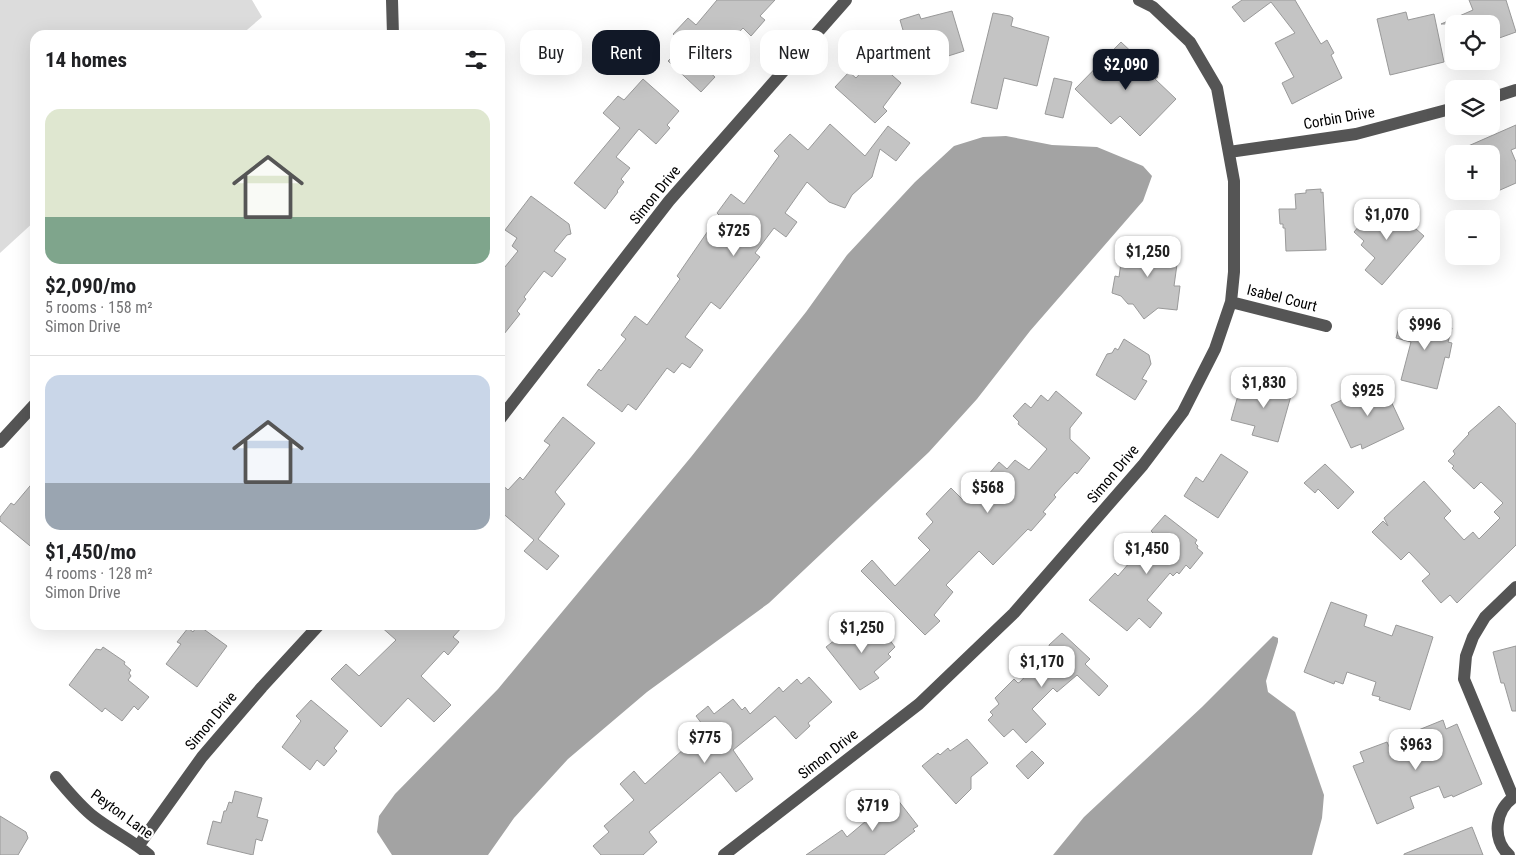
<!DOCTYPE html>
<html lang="en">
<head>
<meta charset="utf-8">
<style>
  body { margin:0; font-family:"Roboto Condensed",sans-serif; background:#f2f2f2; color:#202124; height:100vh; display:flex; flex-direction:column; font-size:19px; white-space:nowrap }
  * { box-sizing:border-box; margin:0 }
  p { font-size:16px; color:#757577 }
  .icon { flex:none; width:28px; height:28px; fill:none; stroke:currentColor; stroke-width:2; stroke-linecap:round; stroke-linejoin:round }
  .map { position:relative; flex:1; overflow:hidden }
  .sheet { position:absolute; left:30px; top:30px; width:475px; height:600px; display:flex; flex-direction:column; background:#fff; border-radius:15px; box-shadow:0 5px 20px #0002 }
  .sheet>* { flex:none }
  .banner { position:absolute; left:520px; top:30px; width:475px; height:45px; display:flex; gap:10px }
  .tools { position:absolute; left:1445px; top:15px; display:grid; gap:10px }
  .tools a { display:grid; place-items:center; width:55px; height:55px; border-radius:10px; background:#fff; box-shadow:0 5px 20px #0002; font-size:25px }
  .price { position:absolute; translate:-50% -42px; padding:0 11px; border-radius:10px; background:#fff; color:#222; font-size:16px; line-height:32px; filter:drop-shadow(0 1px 2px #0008) }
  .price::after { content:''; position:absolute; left:50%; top:30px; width:15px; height:11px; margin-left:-8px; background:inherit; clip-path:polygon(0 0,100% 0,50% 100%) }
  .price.on { background:#111827; color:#fff }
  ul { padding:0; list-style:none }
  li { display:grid; align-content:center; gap:10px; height:265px; padding:0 15px }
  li+li { border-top:1px solid #e0e0e0 }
  li span { display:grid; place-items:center; height:155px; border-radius:15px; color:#555 }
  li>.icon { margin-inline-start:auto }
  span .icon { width:90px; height:90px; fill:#fffc; stroke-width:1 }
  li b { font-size:21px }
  h2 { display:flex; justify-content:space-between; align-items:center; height:60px; padding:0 15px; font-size:21px }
  .chip { padding:0 18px; border-radius:15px; background:#fff; box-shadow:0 5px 20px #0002; font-size:18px; line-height:45px }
  .chip.on { background:#111827; color:#fff }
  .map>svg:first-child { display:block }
  .green { fill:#dcdcdc }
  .water { fill:#a3a3a3 }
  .building { fill:#c4c4c4; stroke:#999 }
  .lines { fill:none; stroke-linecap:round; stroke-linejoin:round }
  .minor { stroke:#555; stroke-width:12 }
  .labels { text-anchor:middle; stroke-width:4.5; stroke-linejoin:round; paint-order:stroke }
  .street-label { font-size:15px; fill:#000; stroke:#fff }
</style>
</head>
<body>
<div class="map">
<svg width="1516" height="855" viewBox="0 0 1516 855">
  <rect width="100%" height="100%" fill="#fff"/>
  <path class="green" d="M0,0h252l10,17 -21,18h-206v186l-35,32z"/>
  <path class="water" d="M1006,136l46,9 45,2 46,19 9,10 -9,25 -113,130 -53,68 -48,53 -160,151 -122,89 -79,67 -54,59 -26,37h-96l-15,-23 2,-16 16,-22 103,-105 193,-232 115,-145 41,-57 68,-73 39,-36 29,-9z
    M1273,636l5,2v4l-12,39 2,11 27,20 29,83 -2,23 -10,37h-259l31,-38 118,-110z"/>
  <path class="building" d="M717,0h58l-15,16 5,4 -14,16 -8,-8 -25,26 3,3 -13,14 7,6 -14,15 -33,-31 16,-16 -11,-11 15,-16 8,7z
    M1242,0h53l26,44 6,-4 7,13 -3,2 11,23 -50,26 -10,-21 12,-6 -19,-34 20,-10 -24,-31 -27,20 -12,-15z
    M1469,0h37l10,32 -25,9v-17h-50l32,-14z
    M952,11l12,40 -19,6 -3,-9 -31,9 -11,-37 19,-6 2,5z
    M1406,12l2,8 26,-6 10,48 -54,13 -13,-56z
    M993,13l17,3 3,2 -2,8 38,11 -12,49 -33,-8 -7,31 -26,-6z
    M1121,42l37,35 -3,2 21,20 -36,37 -20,-20 -9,8 -36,-35z
    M876,61l25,22 -18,24 4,4 -12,12 -40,-36 14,-15 7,6 11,-12 2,2z
    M1054,78l18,4 -9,36 -18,-4z
    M643,79l36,32 -12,14 3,3 -14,16 -17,-15 -23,28 14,11 -9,11 3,3 -7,9 1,1 -13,17 -31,-26 46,-55 -17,-15 15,-17 6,4z
    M830,124l35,32 23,-30 22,17 -14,18 -16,-12 -8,28 -20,18 -7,13 -16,-6 -22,-20 -22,31 12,9 -11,15 -12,-9 -19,25 5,4 -40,52 -9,-7 -26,35 18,13 -13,18 -8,-5 -8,10 -7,-5 -31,42 -8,-6 -6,8 -35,-27 12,-16 2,2 25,-32 -5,-4 14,-19 12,9 33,-46 -3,-3 42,-61 -2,-2 14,-19 13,10 35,-48 -5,-5 16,-17 18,16z
    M1516,125v23l-5,2 5,12v21l-25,11v-40h-41z
    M1321,189v4l2,-1 3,58 -40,1 -1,-23h-2v-4h-3l-1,-15h17l-1,-15 11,-1v-3z
    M531,196l38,28 2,10 -4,1 -13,16 12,8 -14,18 -8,-6 -20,26 2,2 -9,12 3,3 -20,25v-66l18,-22 -6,-5 5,-8 -12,-8z
    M1378,204l9,8 4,-5 33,29 -42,49 -17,-15 10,-12 -14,-13 3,-4 -10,-9z
    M1128,241l45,5 -2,10 7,1 -4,29h6l-3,24 -19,-2 -14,11 -11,-15h-5l-7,-8 -9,-3 3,-17 4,1 3,-22h4z
    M1402,316l50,12 -4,14 4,1 -3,15 -4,-1 -8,32 -36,-9 10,-38 -15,-4z
    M1124,339l25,16 2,9 -9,15 5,2 -12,19 -39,-25 11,-21 5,-1 3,-5 3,2z
    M1272,379l22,6 -16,57 -26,-7 3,-9 -24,-6 10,-35 28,7z
    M1382,382l22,47 -42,20 -1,-5 -10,4 -20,-43z
    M1056,391l26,22 -12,15v11l20,19 -13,16 -2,-2 -21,23 2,2 -13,15 3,2 -15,17 -3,-2 -35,36 -14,-14 -33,34 7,7 -19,23 6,6 -15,14 -64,-64 11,-11 23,26 35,-36 -12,-12 15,-16 -7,-8 25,-26 14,14 34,-40 8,7 8,-9 14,10 18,-21 -29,-25 1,-2 -6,-6 12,-13 6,5 10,-13 7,6z
    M1499,406l17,18v121l-59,58 -7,-8 -9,8 -19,-22 8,-7 -21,-22 -8,8 -29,-28 11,-11 5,5 -4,-8 40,-37 27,30 -7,7 20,22 9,-8 6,7 21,-21 -6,-6 9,-9 -22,-21 -7,7 -22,-21 2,-2 -6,-5 7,-7 -2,-3 16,-17 -1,-1z
    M563,417l32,26 -40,49 10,12 -27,35 21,17 -12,14 -23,-19 10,-11 -34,-29v-28l8,7 12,-13 3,3 27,-35 -6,-4z
    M1221,454l27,18 -30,46 -34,-22 12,-19 7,5z
    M1325,464l29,28 -16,17 -20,-20 -3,4 -11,-10z
    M35,480v70l-35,-29v-4l11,-14 3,2z
    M1165,515l32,25 -2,3 3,3 -1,2 6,5 -13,16 -4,-4 -7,9 -2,-2 -4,4 -3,-3 -23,27 15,13 -12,15 -11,-10 -12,13 -38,-31 26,-27 3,3 24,-28 11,-15 -2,-2z
    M1331,602l36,13 -3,11 28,10 4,-11 37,12 -23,73 -31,-10 1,-3 -8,-2 4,-13 -29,-10 -4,12 -8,-3 -1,3 -30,-12z
    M876,622l19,25 -7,7 3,3 -17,15 5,6 -19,12 -34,-43 23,-18 5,5 3,-3 2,4z
    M198,625l29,21 -30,41 -31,-23 15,-20 -4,-2 11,-14 5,4z
    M379,625h85l-11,12 6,5 -11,13 -4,-4 -23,25 30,29 -17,17 -26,-24 -27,29 -50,-48 15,-15 13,12 37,-36z
    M1062,633l28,26 -5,5 23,22 -9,10 -22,-21 -20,17 -4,-4 -21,21 14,15 -20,19 -13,-14 -9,8 -16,-17 5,-5 -3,-3 9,-8 -4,-6 19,-19 4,4 2,-1 30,-33 -1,-4z
    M1516,646v65h-4l-8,-28h-3l-8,-31z
    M103,647l22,15 -1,2 7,6 -2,3 2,3 -3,4 21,17 -11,13 -4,-4 -12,15 -17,-13 -3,4 -33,-27 27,-36 5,1z
    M809,677l23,25 -24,21 2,3 -14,13 -21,-23 -42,34 20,29 -17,13 -16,-20 -71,60 8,10 -14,13h-42l-8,-9 16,-14 -5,-6 30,-26 -14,-16 14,-13 11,13 50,-45 -5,-5 12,-10 -6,-8 12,-10 6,8 19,-15 9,11 3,-3 5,7 29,-27 4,5 14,-13 4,5z
    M311,700l37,31 -14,17 3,3 -13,15 -7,-6 -7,10 -28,-23 19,-26 -5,-5z
    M1443,720l3,9 11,-5 25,60 -29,13 -1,-2 -8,3 -5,-12 -29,11 4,11 -37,16 -24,-58 11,-4 -4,-10 27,-10 5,11 28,-12 -4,-10z
    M967,739l21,24 -17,14v12l-15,15 -34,-38 16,-13 2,2 8,-7 2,3z
    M1032,751l12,12 -16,16 -12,-13z
    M890,790l28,36 -5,3 2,2 -31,24h-78l36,-25 5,7 32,-27 -5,-7z
    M235,791l27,7 -5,19 11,3 -6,21 -6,-2 -3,16 -46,-11 6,-23 8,2 3,-12h2l3,-9 3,1z
    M0,816l26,16 2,6 -10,17h-18z
    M1472,827l11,28h-79v-1z"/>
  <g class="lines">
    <path class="minor" d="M392,0l1,35
      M1491,98l25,-8
      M1229,152l127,-18 98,-26
      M1231,302l95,24
      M500,419l169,-218 177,-201
      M0,442l35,-38
      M56,777c12,14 23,28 38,40 18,14 38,23 55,38
      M1513,797l-49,-118 2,-23 7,-19 12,-20 31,-30
      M139,845l63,-88 60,-70 57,-62
      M724,855l195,-151 95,-91 129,-148 40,-53 32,-63 16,-47 3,-30v-91l-17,-93 -27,-46 -37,-35 -14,-7
      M1509,855c-18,-16 -14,-47 7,-59"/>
  </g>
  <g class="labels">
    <g class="street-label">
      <text transform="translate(1339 118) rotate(-10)" y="5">Corbin Drive</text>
      <text transform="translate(655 195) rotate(-51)" y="5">Simon Drive</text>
      <text transform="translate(1282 298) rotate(14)" y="5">Isabel Court</text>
      <text transform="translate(1113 474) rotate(-50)" y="5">Simon Drive</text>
      <text transform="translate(211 721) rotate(-50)" y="5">Simon Drive</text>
      <text transform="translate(828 754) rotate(-38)" y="5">Simon Drive</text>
      <text transform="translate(122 814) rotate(36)" y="5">Peyton Lane</text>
    </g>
  </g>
</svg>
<div class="tools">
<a><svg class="icon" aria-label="locate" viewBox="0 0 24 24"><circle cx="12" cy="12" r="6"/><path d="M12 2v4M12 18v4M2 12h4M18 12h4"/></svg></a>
<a><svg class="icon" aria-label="layers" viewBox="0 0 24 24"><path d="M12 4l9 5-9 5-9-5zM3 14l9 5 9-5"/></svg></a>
<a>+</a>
<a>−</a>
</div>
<b class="price on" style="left:1126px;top:91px">$2,090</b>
<b class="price" style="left:1387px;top:241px">$1,070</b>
<b class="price" style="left:734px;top:257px">$725</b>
<b class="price" style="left:1148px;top:278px">$1,250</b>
<b class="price" style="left:1425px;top:351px">$996</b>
<b class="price" style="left:1264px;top:409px">$1,830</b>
<b class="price" style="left:1368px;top:417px">$925</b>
<b class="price" style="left:988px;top:514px">$568</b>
<b class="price" style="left:1147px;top:575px">$1,450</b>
<b class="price" style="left:862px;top:654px">$1,250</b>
<b class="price" style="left:1042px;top:688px">$1,170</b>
<b class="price" style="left:705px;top:764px">$775</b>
<b class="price" style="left:1416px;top:771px">$963</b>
<b class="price" style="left:873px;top:832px">$719</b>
<div class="banner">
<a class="chip">Buy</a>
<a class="chip on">Rent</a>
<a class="chip">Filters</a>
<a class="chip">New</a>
<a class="chip">Apartment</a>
</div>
<section class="sheet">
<h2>14 homes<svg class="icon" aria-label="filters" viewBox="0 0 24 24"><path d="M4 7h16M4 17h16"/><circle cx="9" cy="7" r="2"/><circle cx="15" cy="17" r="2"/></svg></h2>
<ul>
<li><span style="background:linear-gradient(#dfe7d0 70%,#7fa58c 0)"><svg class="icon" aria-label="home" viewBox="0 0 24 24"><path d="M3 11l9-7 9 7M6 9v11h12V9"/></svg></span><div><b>$2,090/mo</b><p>5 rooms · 158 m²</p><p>Simon Drive</p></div></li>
<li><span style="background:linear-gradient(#c9d6e8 70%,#9aa5b1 0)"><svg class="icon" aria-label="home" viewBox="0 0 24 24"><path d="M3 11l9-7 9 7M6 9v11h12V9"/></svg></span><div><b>$1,450/mo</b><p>4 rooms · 128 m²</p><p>Simon Drive</p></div></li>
</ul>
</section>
</div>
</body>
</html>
